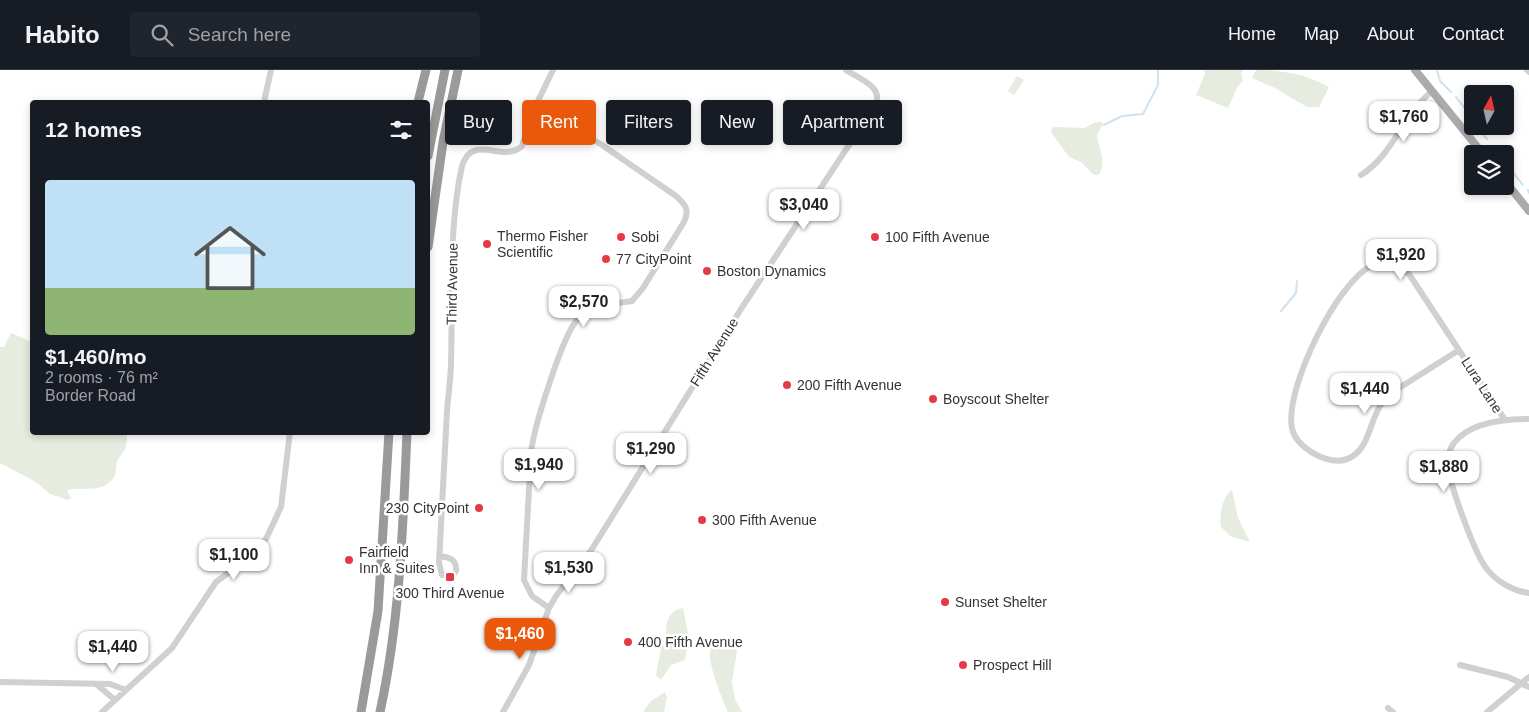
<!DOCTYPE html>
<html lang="en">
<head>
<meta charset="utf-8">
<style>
  body { margin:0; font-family:Arial,sans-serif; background:#20242c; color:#f1f3f6; height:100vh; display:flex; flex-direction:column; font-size:19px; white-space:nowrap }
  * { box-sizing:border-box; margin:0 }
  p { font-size:16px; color:#9ea1a6 }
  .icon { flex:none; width:28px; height:28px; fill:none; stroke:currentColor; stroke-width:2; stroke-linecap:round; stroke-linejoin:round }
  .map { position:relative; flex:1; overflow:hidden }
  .drawer { position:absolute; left:30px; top:30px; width:400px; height:335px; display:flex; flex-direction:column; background:#171b24; border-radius:5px; box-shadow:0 2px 8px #0003 }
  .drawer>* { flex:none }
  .hud { position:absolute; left:445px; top:30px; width:475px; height:45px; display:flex; gap:10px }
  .needle { width:32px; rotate:8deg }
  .fabs { position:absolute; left:1464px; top:15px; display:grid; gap:10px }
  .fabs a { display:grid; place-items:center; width:50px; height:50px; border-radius:5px; background:#171b24; box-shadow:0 2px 8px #0003; font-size:25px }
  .price { position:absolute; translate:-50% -42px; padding:0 11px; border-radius:10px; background:#fff; color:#222; font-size:16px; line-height:32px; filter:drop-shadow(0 1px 2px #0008) }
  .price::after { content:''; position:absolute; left:50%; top:30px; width:15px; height:11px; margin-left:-8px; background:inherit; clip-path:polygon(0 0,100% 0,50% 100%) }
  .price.active { background:#ea580c; color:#fff }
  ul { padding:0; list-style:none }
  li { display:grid; align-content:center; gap:10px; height:265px; padding:0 15px }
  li+li { border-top:1px solid #363941 }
  li span { display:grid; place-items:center; height:155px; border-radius:5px; color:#555 }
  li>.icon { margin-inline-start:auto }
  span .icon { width:90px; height:90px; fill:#fffc; stroke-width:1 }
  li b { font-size:21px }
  h2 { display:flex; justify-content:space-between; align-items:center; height:60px; padding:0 15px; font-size:21px }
  .tag { padding:0 18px; border-radius:5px; background:#171b24; box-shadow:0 2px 8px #0003; font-size:18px; line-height:45px }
  .tag.active { background:#ea580c; color:#fff }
  header { display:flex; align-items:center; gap:30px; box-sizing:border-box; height:70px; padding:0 25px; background:#171b24; border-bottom:1px solid #363941 }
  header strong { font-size:24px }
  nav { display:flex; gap:28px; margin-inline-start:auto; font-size:18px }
  .search { width:350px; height:45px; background:#20242c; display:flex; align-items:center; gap:12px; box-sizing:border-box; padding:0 18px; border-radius:5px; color:#9ea1a6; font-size:19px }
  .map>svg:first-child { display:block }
  .green { fill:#e6ecdf }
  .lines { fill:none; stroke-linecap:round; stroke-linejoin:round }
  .stream { stroke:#cfe2ee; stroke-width:2 }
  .minor { stroke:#d0d0d0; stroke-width:6 }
  .major { stroke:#ababab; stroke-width:8 }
  .highway { stroke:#9a9a9a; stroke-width:9 }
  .poi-dot { fill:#e63946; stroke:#fff; stroke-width:2 }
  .labels { text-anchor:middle; stroke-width:5; stroke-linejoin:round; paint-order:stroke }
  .poi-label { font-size:14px; fill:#333; stroke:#fff; text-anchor:start }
  .street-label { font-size:14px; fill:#333; stroke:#fff }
</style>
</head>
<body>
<header>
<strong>Habito</strong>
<div class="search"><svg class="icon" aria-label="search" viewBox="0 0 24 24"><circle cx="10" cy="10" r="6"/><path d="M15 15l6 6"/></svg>Search here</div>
<nav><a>Home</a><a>Map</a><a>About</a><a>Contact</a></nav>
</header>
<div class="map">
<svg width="1529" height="642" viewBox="0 0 1529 642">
  <rect width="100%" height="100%" fill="#fff"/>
  <path class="green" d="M1204,0h39l-2,4 2,7 -5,5 -10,22 -32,-13 9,-21z
    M1256,0c27,0 50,4 73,17l-10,20h-12l-32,-19 -23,-10z
    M1017,6l7,4 -10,15 -6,-4z
    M1096,52h6l1,2 -6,11c1,12 11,29 1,40h-4l-13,-13 -12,-5 -18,-25 1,-4 3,-1 29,1z
    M11,263l21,9v90l94,1c3,9 -1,18 -7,25 -5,6 -1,17 -7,22 -14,14 -28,6 -45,10l4,8 -3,2 -18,-6 -14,-12 -36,-19v-116h4z
    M1232,420l6,28 12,24 -20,-6 -9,-9c-2,-10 1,-31 11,-37z
    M683,538l6,30 -4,22 -14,5 -10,15 -5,-5 5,-27 5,-6c0,-15 -1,-31 17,-34z
    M720,571l14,5 3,5 -5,31 3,17 7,13h-14c-5,-11 -23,-54 -17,-64 1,-3 6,-5 9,-7z
    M665,622l2,6 -3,14h-21l8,-11z"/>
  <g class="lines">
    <path class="stream" d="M1437,0l3,11 11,11
      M1456,27l15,19
      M1104,55l18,-9 21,-2 15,-29v-15
      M1476,56l11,13
      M1493,76l5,8
      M1505,92l2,2
      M1511,100l12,15
      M1528,120l1,3
      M1281,241l15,-18 1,-12"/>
    <path class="minor" d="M1527,0l2,2
      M264,32l7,-32
      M536,35l66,40 74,51c9,8 14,14 8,26l-41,66 -11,13c-19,3 -39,4 -54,18 -15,14 -45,111 -47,134l-7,127 8,16 17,12
      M1361,105c32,-20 42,-60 71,-84
      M1459,280l-63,40c-5,4 -10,8 -14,13 -12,16 -12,42 -29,53 -10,7 -22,5 -32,1 -12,-5 -27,-16 -29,-29 -8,-38 46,-150 83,-164 13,-5 24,2 34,10l96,146
      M1529,349c-24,0 -59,3 -75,24 -5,6 -6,15 -6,22 1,18 27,90 39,104 10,13 26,22 42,24
      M439,486c10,1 18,3 17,15l-3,4h-11l-3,-12c3,-50 5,-101 8,-152 1,-16 4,-32 4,-49 2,-65 -3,-132 11,-196 11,-34 41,-2 60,-20l13,-39 18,-37
      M1460,595l48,12 21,10
      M0,612l110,2 16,6
      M96,614l19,16
      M1388,638l5,4
      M102,642l70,-64 44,-66 36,-27 14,-16 15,-32 9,-75
      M503,642l26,-47 20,-57 7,-12 36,-47 149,-240 135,-205c7,-18 -18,-26 -30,-34
      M1487,642l42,-35"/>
    <path class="major" d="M1415,0l68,84
      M1505,111l24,30"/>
    <path class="highway" d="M418,32l8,-32
      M428,86l17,-86
      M428,177l15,-105 15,-72
      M361,642l17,-101 11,-179
      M380,642c20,-92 23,-186 27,-280"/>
  </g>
  <g class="poi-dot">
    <circle cx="621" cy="167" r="5"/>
    <circle cx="875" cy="167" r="5"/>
    <circle cx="487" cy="174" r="5"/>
    <circle cx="606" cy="189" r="5"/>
    <circle cx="707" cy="201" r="5"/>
    <circle cx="787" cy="315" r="5"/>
    <circle cx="933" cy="329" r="5"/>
    <circle cx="479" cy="438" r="5"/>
    <circle cx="702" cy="450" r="5"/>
    <circle cx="349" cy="490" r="5"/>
    <rect x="445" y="502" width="10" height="10" rx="2.5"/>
    <circle cx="945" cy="532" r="5"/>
    <circle cx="628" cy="572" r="5"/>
    <circle cx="963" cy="595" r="5"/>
  </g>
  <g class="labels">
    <g class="poi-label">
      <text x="497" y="171">Thermo Fisher<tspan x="497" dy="16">Scientific</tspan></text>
      <text x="631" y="172">Sobi</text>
      <text x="885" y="172">100 Fifth Avenue</text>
      <text x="616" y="194">77 CityPoint</text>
      <text x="717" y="206">Boston Dynamics</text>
      <text x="797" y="320">200 Fifth Avenue</text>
      <text x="943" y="334">Boyscout Shelter</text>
      <text x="469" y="443" text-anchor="end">230 CityPoint</text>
      <text x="712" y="455">300 Fifth Avenue</text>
      <text x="359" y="487">Fairfield<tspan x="359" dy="16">Inn &amp; Suites</tspan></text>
      <text x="450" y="528" text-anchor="middle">300 Third Avenue</text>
      <text x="955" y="537">Sunset Shelter</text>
      <text x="638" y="577">400 Fifth Avenue</text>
      <text x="973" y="600">Prospect Hill</text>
    </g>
    <g class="street-label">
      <text transform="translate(452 214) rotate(-89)" y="5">Third Avenue</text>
      <text transform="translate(714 282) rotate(-58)" y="5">Fifth Avenue</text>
      <text transform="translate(1482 315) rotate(57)" y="5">Lura Lane</text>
    </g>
  </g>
</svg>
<div class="fabs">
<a><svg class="needle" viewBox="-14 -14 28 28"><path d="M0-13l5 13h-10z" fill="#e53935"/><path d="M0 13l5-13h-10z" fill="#9ea1a6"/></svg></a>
<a><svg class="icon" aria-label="layers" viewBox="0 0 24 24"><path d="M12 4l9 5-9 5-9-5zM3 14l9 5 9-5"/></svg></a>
</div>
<b class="price" style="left:1404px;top:73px">$1,760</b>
<b class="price" style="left:804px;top:161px">$3,040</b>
<b class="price" style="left:1401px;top:211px">$1,920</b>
<b class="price" style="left:584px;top:258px">$2,570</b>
<b class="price" style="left:1365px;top:345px">$1,440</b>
<b class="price" style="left:651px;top:405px">$1,290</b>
<b class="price" style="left:539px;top:421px">$1,940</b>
<b class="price" style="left:1444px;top:423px">$1,880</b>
<b class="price" style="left:234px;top:511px">$1,100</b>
<b class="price" style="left:569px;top:524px">$1,530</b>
<b class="price active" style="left:520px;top:590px">$1,460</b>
<b class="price" style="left:113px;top:603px">$1,440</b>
<div class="hud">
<a class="tag">Buy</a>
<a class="tag active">Rent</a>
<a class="tag">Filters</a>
<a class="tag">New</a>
<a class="tag">Apartment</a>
</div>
<section class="drawer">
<h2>12 homes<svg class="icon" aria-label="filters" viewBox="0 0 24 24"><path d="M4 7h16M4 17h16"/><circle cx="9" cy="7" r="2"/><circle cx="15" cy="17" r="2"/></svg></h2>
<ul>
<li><span style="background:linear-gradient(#bfe0f5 70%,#8fb573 0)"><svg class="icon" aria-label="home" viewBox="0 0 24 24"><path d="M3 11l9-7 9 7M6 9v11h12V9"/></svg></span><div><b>$1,460/mo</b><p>2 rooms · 76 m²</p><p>Border Road</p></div></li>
</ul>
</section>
</div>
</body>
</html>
